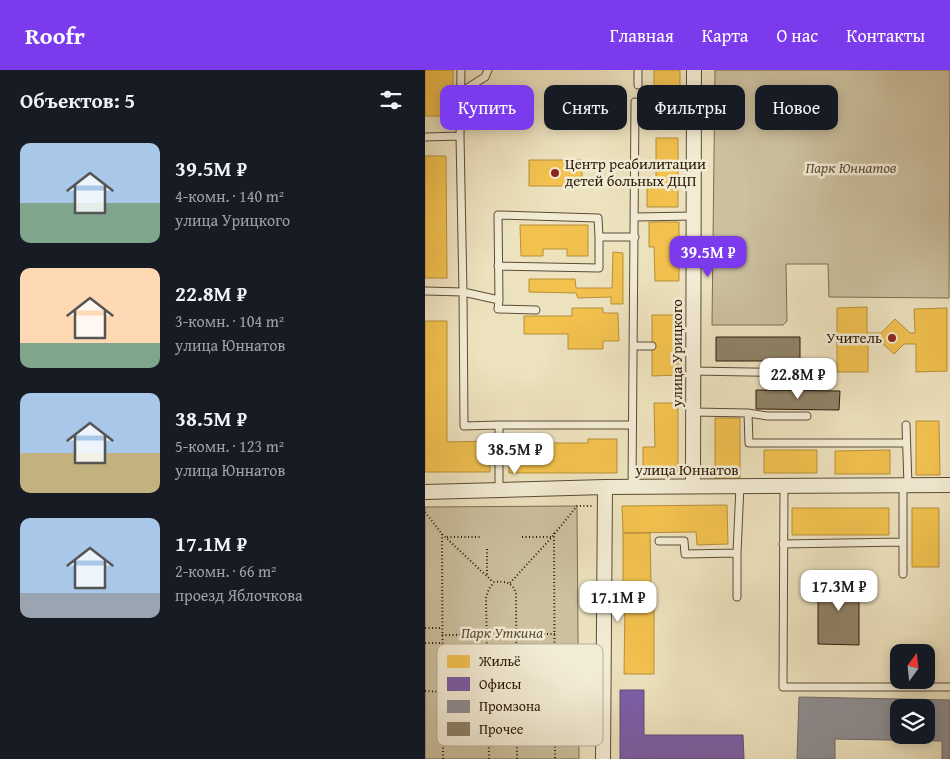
<!DOCTYPE html>
<html lang="ru">
<head>
<meta charset="utf-8">
<style>
  body { margin:0; font-family:"Gentium Book Plus",serif; background:#20242c; color:#f1f3f6; height:100vh; display:flex; flex-direction:column; font-size:19px; white-space:nowrap }
  * { box-sizing:border-box; margin:0 }
  p { font-size:16px; color:#9ea1a6 }
  .icon { flex:none; width:28px; height:28px; fill:none; stroke:currentColor; stroke-width:2; stroke-linecap:round; stroke-linejoin:round }
  .map { position:relative; flex:1; overflow:hidden }
  .drawer { display:flex; flex-direction:column; background:#171b24; width:425px }
  .drawer>* { flex:none }
  .guide { position:absolute; left:15px; top:15px; width:435px; height:45px; display:flex; gap:10px }
  .needle { width:32px; rotate:15deg }
  .fabs { position:absolute; left:465px; top:574px; display:grid; gap:10px }
  .fabs a { display:grid; place-items:center; width:45px; height:45px; border-radius:10px; background:#171b24; box-shadow:0 2px 12px #0003; font-size:25px }
  .price { position:absolute; translate:-50% -42px; padding:0 11px; border-radius:10px; background:#fff; color:#222; font-size:16px; line-height:32px; filter:drop-shadow(0 1px 2px #0008) }
  .price::after { content:''; position:absolute; left:50%; top:30px; width:15px; height:11px; margin-left:-8px; background:inherit; clip-path:polygon(0 0,100% 0,50% 100%) }
  .price.selected { background:#7c3aed; color:#fff }
  ul { padding:0; list-style:none }
  li { display:flex; align-items:center; gap:15px; height:125px; padding:0 20px }
  li span { display:grid; place-items:center; flex:none; width:140px; height:100px; border-radius:10px; color:#555 }
  li>.icon { margin-inline-start:auto }
  span .icon { width:60px; height:60px; fill:#fffc; stroke-width:1 }
  li b { font-size:21px }
  h2 { display:flex; justify-content:space-between; align-items:center; height:60px; padding:0 20px; font-size:21px }
  .pill { padding:0 18px; border-radius:10px; background:#171b24; box-shadow:0 2px 12px #0003; font-size:18px; line-height:45px }
  .pill.selected { background:#7c3aed; color:#fff }
  header { display:flex; align-items:center; gap:30px; box-sizing:border-box; height:70px; padding:0 25px; background:#7c3aed; color:#fff }
  header strong { font-size:24px }
  nav { display:flex; gap:28px; margin-inline-start:auto; font-size:18px }
  main { display:flex; flex:1; min-height:0 }
  .map>svg:first-child { display:block }
  .green { fill:#ccc09f; stroke:#7b6d54 }
  .homes { fill:#f2c14e; stroke:#b68f39 }
  .offices { fill:#7b5ea7; stroke:#634a77 }
  .industry { fill:#8d8d92; stroke:#6f6a69; fill-rule:evenodd }
  .building { fill:#8f8267; stroke:#2a1a08 }
  .lines { fill:none; stroke-linecap:round; stroke-linejoin:round }
  .lane-casing { stroke:#5b4c36; stroke-width:9 }
  .street-casing { stroke:#5b4c36; stroke-width:16 }
  .path { stroke:#2a1a08; stroke-width:2; stroke-dasharray:1 2.5; stroke-linecap:butt }
  .lane { stroke:#f3ecd5; stroke-width:7 }
  .street { stroke:#f3ecd5; stroke-width:14 }
  .poi-dot { fill:#8f2418; stroke:#f3ecd5; stroke-width:2 }
  .labels { text-anchor:middle; stroke-width:5; stroke-linejoin:round; paint-order:stroke }
  .poi-label { font-size:15px; fill:#2a1a08; stroke:#f3ecd5; text-anchor:start }
  .park-label { font-size:15px; font-style:italic; fill:#5b4c35; stroke:#f3ecd5 }
  .street-label { font-size:15px; fill:#2a1a08; stroke:#f3ecd5 }
  .key { fill:#f3ecd5; stroke:#b7ad98; stroke-width:1 }
  .key-label { font-size:14px; fill:#2a1a08 }
</style>
</head>
<body>
<header>
<strong>Roofr</strong>
<nav><a>Главная</a><a>Карта</a><a>О нас</a><a>Контакты</a></nav>
</header>
<main>
<section class="drawer">
<h2>Объектов: 5<svg class="icon" aria-label="filters" viewBox="0 0 24 24"><path d="M4 7h16M4 17h16"/><circle cx="9" cy="7" r="2"/><circle cx="15" cy="17" r="2"/></svg></h2>
<ul>
<li><span style="background:linear-gradient(#a9c7e8 60%,#7fa58c 0)"><svg class="icon" aria-label="home" viewBox="0 0 24 24"><path d="M3 11l9-7 9 7M6 9v11h12V9"/></svg></span><div><b>39.5M ₽</b><p>4-комн. · 140 m²</p><p>улица Урицкого</p></div></li>
<li><span style="background:linear-gradient(#ffd9b3 75%,#7fa58c 0)"><svg class="icon" aria-label="home" viewBox="0 0 24 24"><path d="M3 11l9-7 9 7M6 9v11h12V9"/></svg></span><div><b>22.8M ₽</b><p>3-комн. · 104 m²</p><p>улица Юннатов</p></div></li>
<li><span style="background:linear-gradient(#a9c7e8 60%,#c2b280 0)"><svg class="icon" aria-label="home" viewBox="0 0 24 24"><path d="M3 11l9-7 9 7M6 9v11h12V9"/></svg></span><div><b>38.5M ₽</b><p>5-комн. · 123 m²</p><p>улица Юннатов</p></div></li>
<li><span style="background:linear-gradient(#a9c7e8 75%,#9aa5b1 0)"><svg class="icon" aria-label="home" viewBox="0 0 24 24"><path d="M3 11l9-7 9 7M6 9v11h12V9"/></svg></span><div><b>17.1M ₽</b><p>2-комн. · 66 m²</p><p>проезд Яблочкова</p></div></li>
</ul>
</section>
<div class="map">
<svg width="525" height="689" viewBox="0 0 525 689">
  <rect width="100%" height="100%" fill="#ede2be"/>
  <filter id="stains"><feTurbulence type="fractalNoise" baseFrequency=".004" numOctaves="4"/><feColorMatrix values="0 0 0 0 .2 0 0 0 0 .09 0 0 0 0 .02 0 0 0 .5 -.17"/></filter>
  <radialGradient id="worn" r=".72"><stop offset=".6" stop-color="#630" stop-opacity="0"/><stop offset="1" stop-color="#630" stop-opacity=".3"/></radialGradient>
  <path class="green" d="M290,0h235l-1,228 -120,-1 -1,-33h-42l1,57 -4,4h-71z
    M152,436l2,253h-154v-252z"/>
  <path class="homes" d="M0,0h28v46h-28z
    M229,0h26v44h-26z
    M231,68h22v69h-31v-28h9z
    M0,86h21l1,122h-22z
    M104,90h53v26h-53z
    M224,152h30v59h-24l-1,-34h-5z
    M95,155h68v31h-21v-7h-24v7h-22z
    M188,182l10,1v51h-12v-7l-33,1 -2,-5 -47,-1v-13h46l1,9h36z
    M442,237v26h14l14,-14 15,14h5l-1,-24 33,-1v63l-31,1v-28h-12l-10,10 -12,-11h-14v29h-31v-64z
    M147,238h31v5h15l1,28h-16v8h-35v-15h-44v-18h48z
    M227,245h26l1,60 -27,1z
    M0,251h22v121l43,-1v31h-65z
    M229,333h24v70h-35v-26h12z
    M290,348h25v60h-25z
    M491,351h23l1,54h-24z
    M84,368h24v5h55v-4h29v34h-108z
    M339,380h53v23h-53z
    M465,380v24h-55v-23z
    M302,435l1,39 -31,1 -1,-13 -73,1 -1,-27z
    M367,438h97v27h-97z
    M487,438h27v59h-27z
    M198,463h27l1,50 -28,1z
    M200,535h29v69h-30z"/>
  <path class="offices" d="M195,620h24v45h99l1,24h-124z"/>
  <path class="industry" d="M374,627l151,3v59h-8v-18l-107,-2v20h-38zM474,638h27v27h-27z"/>
  <path class="building" d="M291,267h84v24h-84z
    M331,320l84,1 -1,19 -83,-1z
    M393,509h41v66l-41,-1z"/>
  <g class="lines">
    <defs>
      <path id="lane" d="M213,0v15
        M36,22l24,-15 3,-7
        M35,66l1,-66
        M0,67l35,-1 3,156 1,134 35,-1v65
        M210,147l59,-1
        M73,196l101,2v-31
        M0,221l38,1 36,8 -1,-85 100,3 1,19h36
        M74,230l-1,9 38,1
        M209,276h18
        M268,301l123,2
        M268,342l55,1 1,30h157
        M323,343l19,3h40
        M74,355h133
        M481,355l2,60
        M359,416l-1,201h167
        M207,417l3,-385
        M234,471h25l1,13 52,-1 3,-67
        M358,474l119,-2
        M478,504v-89
        M312,527v-44"/>
      <path id="street" d="M268,416l1,-416
        M0,422l180,-5 345,-2
        M178,689l2,-272"/>
    </defs>
    <use href="#lane" class="lane-casing"/>
    <use href="#street" class="street-casing"/>
    <path class="path" d="M0,442l17,22 51,48
      M129,463l1,226
      M17,464l1,225
      M22,467h33
      M97,467h30
      M62,479v27
      M85,513l42,-46 25,-31h16
      M0,558h17
      M17,565l113,-1
      M0,573h17
      M63,604h27
      M0,621l18,1
      M130,623h35
      M18,641l112,-1
      M64,689l-3,-161 3,-9 5,-7c11,-1 19,0 22,12l1,165"/>
    <use href="#lane" class="lane"/>
    <use href="#street" class="street"/>
  </g>
  <g class="poi-dot">
    <circle cx="130" cy="103" r="5"/>
    <circle cx="467" cy="268" r="5"/>
  </g>
  <g class="labels">
    <g class="poi-label">
      <text x="140" y="99">Центр реабилитации<tspan x="140" dy="17">детей больных ДЦП</tspan></text>
      <text x="457" y="273" text-anchor="end">Учитель</text>
    </g>
    <g class="park-label">
      <text x="426" y="103">Парк Юннатов</text>
      <text x="77" y="568">Парк Уткина</text>
    </g>
    <g class="street-label">
      <text transform="translate(252 283) rotate(-90)" y="5">улица Урицкого</text>
      <text x="262" y="405">улица Юннатов</text>
    </g>
  </g>
  <rect x="12" y="574" width="166" height="102" rx="8" class="key"/>
  <rect x="22" y="585" width="23" height="13" fill="#f2c14e"/>
  <rect x="22" y="607" width="23" height="14" fill="#7b5ea7"/>
  <rect x="22" y="630" width="23" height="13" fill="#8d8d92"/>
  <rect x="22" y="652" width="23" height="14" fill="#8f8267"/>
  <g class="key-label">
    <text x="54" y="596">Жильё</text>
    <text x="54" y="619">Офисы</text>
    <text x="54" y="641">Промзона</text>
    <text x="54" y="664">Прочее</text>
  </g>
  <rect width="100%" height="100%" filter="url(#stains)"/>
  <rect width="100%" height="100%" fill="url(#worn)"/>
</svg>
<div class="fabs">
<a><svg class="needle" viewBox="-14 -14 28 28"><path d="M0-13l5 13h-10z" fill="#e53935"/><path d="M0 13l5-13h-10z" fill="#9ea1a6"/></svg></a>
<a><svg class="icon" aria-label="layers" viewBox="0 0 24 24"><path d="M12 4l9 5-9 5-9-5zM3 14l9 5 9-5"/></svg></a>
</div>
<b class="price selected" style="left:283px;top:208px">39.5M ₽</b>
<b class="price" style="left:373px;top:330px">22.8M ₽</b>
<b class="price" style="left:90px;top:405px">38.5M ₽</b>
<b class="price" style="left:414px;top:542px">17.3M ₽</b>
<b class="price" style="left:193px;top:553px">17.1M ₽</b>
<div class="guide">
<a class="pill selected">Купить</a>
<a class="pill">Снять</a>
<a class="pill">Фильтры</a>
<a class="pill">Новое</a>
</div>
</div>
</main>
</body>
</html>
